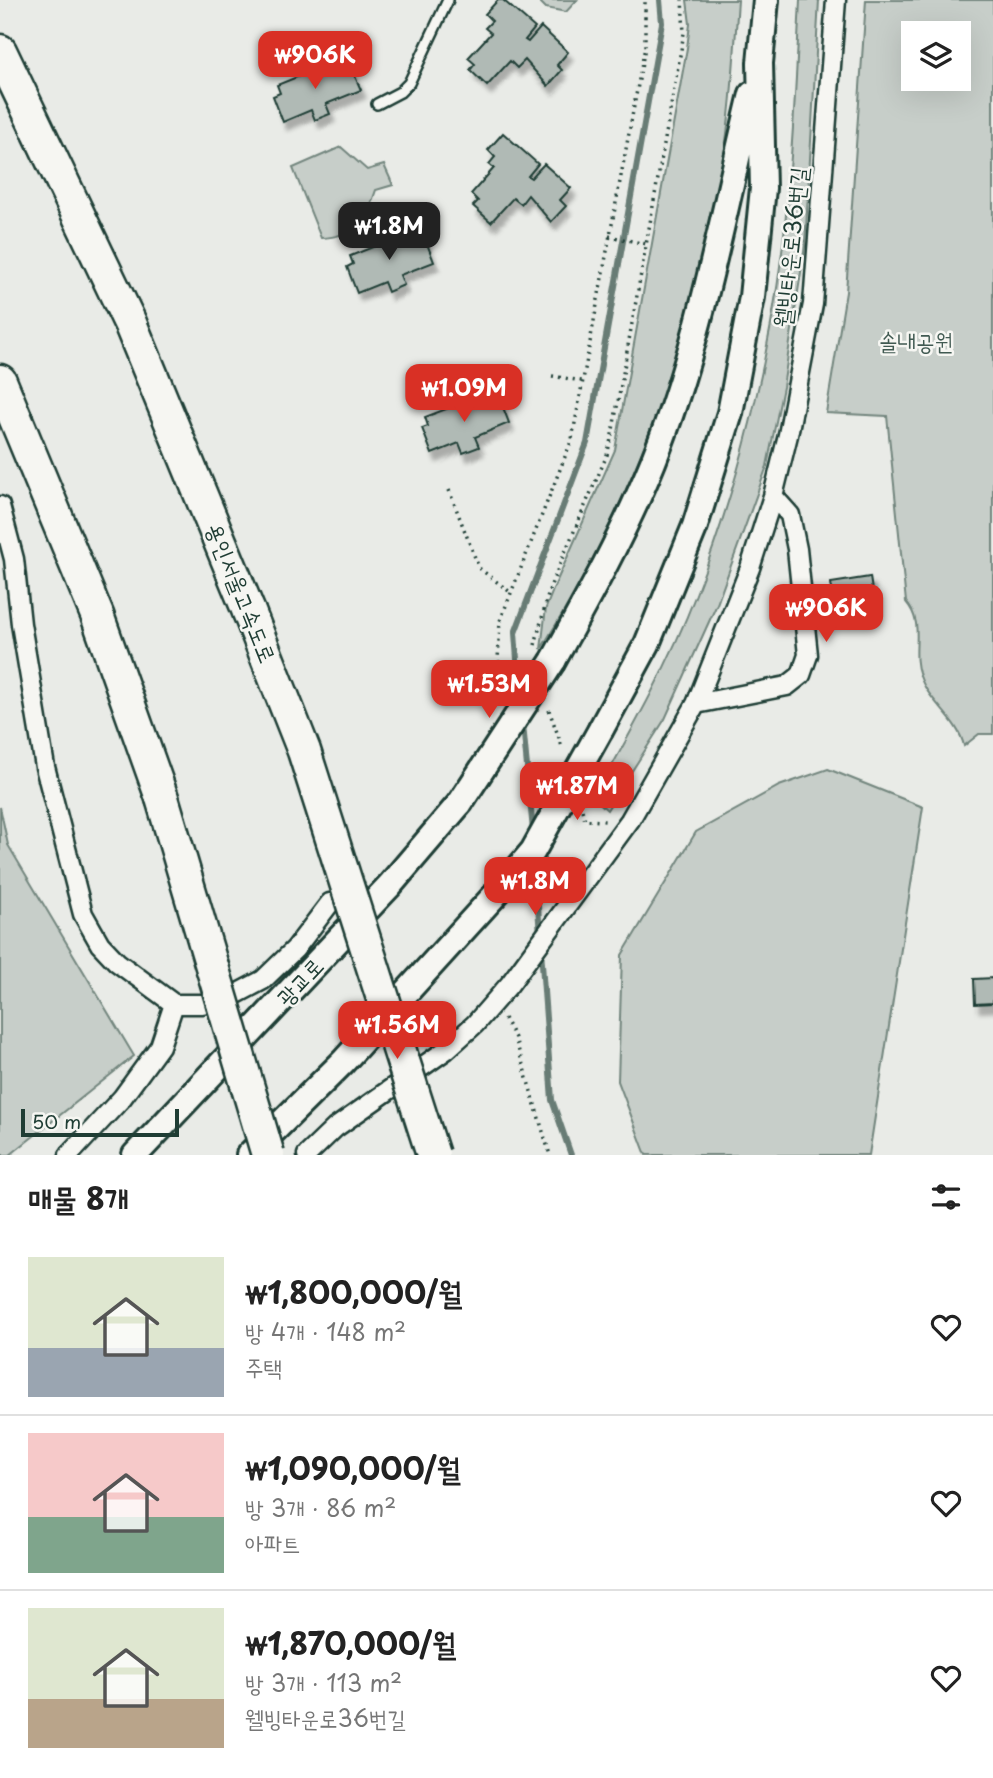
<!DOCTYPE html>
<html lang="ko">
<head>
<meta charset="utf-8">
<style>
  body { margin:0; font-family:"Playpen Sans","Poor Story",sans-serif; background:#f2f2f2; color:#222; height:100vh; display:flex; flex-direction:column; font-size:26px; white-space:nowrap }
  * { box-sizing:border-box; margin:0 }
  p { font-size:23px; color:#767676 }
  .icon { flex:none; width:38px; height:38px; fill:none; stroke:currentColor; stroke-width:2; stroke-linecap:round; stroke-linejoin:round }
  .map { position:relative; height:1155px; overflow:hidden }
  .sheet { display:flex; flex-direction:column; background:#fff; flex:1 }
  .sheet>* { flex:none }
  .buttons { position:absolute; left:901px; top:21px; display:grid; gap:14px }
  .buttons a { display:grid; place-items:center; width:70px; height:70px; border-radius:0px; background:#fff; box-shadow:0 7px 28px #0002; font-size:35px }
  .scale { position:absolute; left:21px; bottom:18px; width:158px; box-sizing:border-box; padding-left:7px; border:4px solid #1f3d34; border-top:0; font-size:19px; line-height:24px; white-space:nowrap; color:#1f3d34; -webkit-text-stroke:5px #f6f6f2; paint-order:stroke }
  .price { position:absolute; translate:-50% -60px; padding:0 16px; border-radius:14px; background:#d93025; color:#fff; font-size:23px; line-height:46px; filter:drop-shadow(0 2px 4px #0008) }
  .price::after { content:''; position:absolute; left:50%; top:42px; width:21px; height:16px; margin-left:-10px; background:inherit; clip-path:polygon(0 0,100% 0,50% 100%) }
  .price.on { background:#222; color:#fff }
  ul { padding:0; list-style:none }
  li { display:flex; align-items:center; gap:21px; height:175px; padding:0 28px }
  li+li { border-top:2px solid #e0e0e0 }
  li span { display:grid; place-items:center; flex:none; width:196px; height:140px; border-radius:0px; color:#555 }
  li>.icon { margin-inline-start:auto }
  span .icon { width:84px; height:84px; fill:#fffc; stroke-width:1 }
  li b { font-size:30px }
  h2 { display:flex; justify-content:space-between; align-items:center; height:84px; padding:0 28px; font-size:30px }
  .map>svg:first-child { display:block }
  .green { fill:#c7cec9; stroke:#73867e; stroke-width:2; fill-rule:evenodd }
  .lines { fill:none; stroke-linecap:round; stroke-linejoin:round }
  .stream { stroke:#687c75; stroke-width:6 }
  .building { fill:#b0bab5; stroke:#1f3d34; stroke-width:2; filter:url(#shadow) }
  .lane-casing { stroke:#1f3d34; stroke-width:14 }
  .street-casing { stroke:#1f3d34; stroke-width:23 }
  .secondary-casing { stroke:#1f3d34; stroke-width:30 }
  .highway-casing { stroke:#1f3d34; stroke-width:37 }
  .path { stroke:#1f3d34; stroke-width:3.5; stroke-dasharray:2 5; stroke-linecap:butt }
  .lane { stroke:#f6f6f2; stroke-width:9 }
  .street { stroke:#f6f6f2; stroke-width:18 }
  .secondary { stroke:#f6f6f2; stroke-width:24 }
  .highway { stroke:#f6f6f2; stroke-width:32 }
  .secondary-bridge-casing { stroke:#1f3d34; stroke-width:30; stroke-linecap:butt }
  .highway-bridge-casing { stroke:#1f3d34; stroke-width:37; stroke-linecap:butt }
  .secondary-bridge { stroke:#f6f6f2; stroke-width:24 }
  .highway-bridge { stroke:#f6f6f2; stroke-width:32 }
  .labels { text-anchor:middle; stroke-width:5; stroke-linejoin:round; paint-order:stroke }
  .street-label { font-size:23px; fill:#1f3d34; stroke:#f6f6f2 }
  .park-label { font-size:23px; fill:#415a52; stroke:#f6f6f2 }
</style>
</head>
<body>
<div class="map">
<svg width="993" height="1155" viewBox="0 0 993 1155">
  <defs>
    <filter id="shadow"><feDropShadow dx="4.5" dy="8" stdDeviation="2" flood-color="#0004"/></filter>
  </defs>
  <rect width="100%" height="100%" fill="#e9ebe7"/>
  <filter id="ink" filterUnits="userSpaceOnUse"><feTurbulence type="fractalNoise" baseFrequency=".0143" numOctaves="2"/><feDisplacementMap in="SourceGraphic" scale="14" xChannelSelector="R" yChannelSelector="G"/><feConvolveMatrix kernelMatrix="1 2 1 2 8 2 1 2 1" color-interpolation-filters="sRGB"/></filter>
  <g filter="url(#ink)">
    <path class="green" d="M538,0h39l-11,12 -20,-4z
      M687,0h51c-4,58 -7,117 -17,175 -30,167 -89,331 -180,474l5,-41 9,-23 60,-135 72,-402 3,-24z
      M800,0h19l-14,247 -22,140 -16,79 -50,138 -52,115 -58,91 -13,-12c37,-66 75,-133 102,-204 43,-110 73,-233 87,-350 9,-81 13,-163 17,-244z
      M866,0h127v734h-14l-15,12c-6,-27 -35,-43 -44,-70 -10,-26 6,-51 -14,-74l-19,-186 -61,-3 20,-121zM914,33h45v46h-45z
      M341,147l26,23 17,-5 9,20 -17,5c-9,30 -23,47 -55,48l-28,-70z
      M828,769l95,38 -54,348h-223l-28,-74 4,-126 74,-123 83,-46z
      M0,807l8,38 126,211 -124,99h-10z"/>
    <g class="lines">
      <path class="stream" d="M520,699l-5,-66 72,-190 75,-420 -2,-23
        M523,724l10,107
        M535,860l5,76
        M541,950l11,150 19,55"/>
    </g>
    <path class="building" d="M498,0h5l32,28 -10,12 3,2 13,-15 27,25 -11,13 5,5 -14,16 -23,-26 -8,8 -7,-7 -23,25 -17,-16 5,-6 -7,-6 23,-25 -6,-5 7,-7 -7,-7z
      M339,60l3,8 8,-3 11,25 -35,14 4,10 -15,6 -4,-10 -28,12 -10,-26 7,-3 -3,-8z
      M503,133l35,31 -10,12 3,2 13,-14 27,24 -11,12 6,6 -15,16 -23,-27 -7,9 -8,-6 -22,24 -18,-16 5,-5 -7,-7 23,-26 -5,-4 6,-7 -7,-7z
      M413,231l3,8 8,-3 10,26 -34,13 4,10 -16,7 -4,-10 -27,11 -10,-26 6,-3 -3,-8z
      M488,393l3,8 8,-4 10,26 -34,14 4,10 -16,6 -4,-10 -27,11 -10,-26 6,-2 -3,-9z
      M870,577l5,33 -39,6 -5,-33z
      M993,978v25l-18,1 -1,-25z"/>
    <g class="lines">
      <defs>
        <path id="lane" d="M377,104l23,-12 9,-9 39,-83"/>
        <path id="street" d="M0,506l14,53 7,65 24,143 38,147 17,30 17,18 57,42h28l25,-5 36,-19 32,-31 35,-46
          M696,704l91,-18 14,-11 7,-20 -11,-106 -7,-34 -17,-19
          M69,1155l53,-57 38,-52 14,-42
          M307,1155l28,-27 111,-78 29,-26 34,-39 121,-165 66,-116 54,-136 23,-72 15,-61 25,-131 23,-304"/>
        <path id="secondary" d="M553,661c36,-65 72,-130 100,-199 47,-118 69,-244 99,-368
          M601,729l46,-85 48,-118 35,-113 22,-116 11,-109 -3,-125 6,-63
          M135,1155l255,-270 70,-82
          M249,1155l94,-93 162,-178"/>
        <path id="highway" d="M0,51l130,272 119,289
          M0,381l97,234 65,183"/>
      </defs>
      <use href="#lane" class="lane-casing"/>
      <use href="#street" class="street-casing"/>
      <use href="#secondary" class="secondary-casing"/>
      <use href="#highway" class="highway-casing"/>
      <path class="path" d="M609,236l37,8
        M552,376l30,5
        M449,490l30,78 31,24
        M535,645l15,-58 57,-132 5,-20 72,-402 -2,-33
        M508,689l-10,-29 2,-39 72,-182 73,-392v-47
        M549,710l14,39
        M582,810l3,10 20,1
        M504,1018l11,20 35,117"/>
      <use href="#lane" class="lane"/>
      <use href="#street" class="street"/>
      <use href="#secondary" class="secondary"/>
      <use href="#highway" class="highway"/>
      <defs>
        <path id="secondary-bridge" d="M460,803l93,-142
          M505,884l28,-33 68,-122"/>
        <path id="highway-bridge" d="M249,612l55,139 129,404
          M162,798l106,357"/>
      </defs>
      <use href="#secondary-bridge" class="secondary-bridge-casing"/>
      <use href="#highway-bridge" class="highway-bridge-casing"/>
      <use href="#secondary-bridge" class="secondary-bridge"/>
      <use href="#highway-bridge" class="highway-bridge"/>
    </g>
  </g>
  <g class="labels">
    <g class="street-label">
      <text transform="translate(791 247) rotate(-84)" y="8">웰빙타운로36번길</text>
      <text transform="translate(241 593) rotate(68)" y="8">용인서울고속도로</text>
      <text transform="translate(300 982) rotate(-47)" y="8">광교로</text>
    </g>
    <g class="park-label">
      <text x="916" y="350">솔내공원</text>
    </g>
  </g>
</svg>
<div class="buttons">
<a><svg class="icon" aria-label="layers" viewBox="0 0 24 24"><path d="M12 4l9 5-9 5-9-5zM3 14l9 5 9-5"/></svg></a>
</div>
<div class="scale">50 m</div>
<b class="price" style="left:315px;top:91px">₩906K</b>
<b class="price on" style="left:389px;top:262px">₩1.8M</b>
<b class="price" style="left:464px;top:424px">₩1.09M</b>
<b class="price" style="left:826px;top:644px">₩906K</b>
<b class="price" style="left:489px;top:720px">₩1.53M</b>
<b class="price" style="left:577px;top:822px">₩1.87M</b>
<b class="price" style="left:535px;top:917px">₩1.8M</b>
<b class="price" style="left:397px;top:1061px">₩1.56M</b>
</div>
<section class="sheet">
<h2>매물 8개<svg class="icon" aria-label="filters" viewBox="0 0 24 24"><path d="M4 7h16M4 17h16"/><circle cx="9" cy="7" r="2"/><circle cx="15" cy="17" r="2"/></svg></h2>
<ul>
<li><span style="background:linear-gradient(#dfe7d0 65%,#9aa5b1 0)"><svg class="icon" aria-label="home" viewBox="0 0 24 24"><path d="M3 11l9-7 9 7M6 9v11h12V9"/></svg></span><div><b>₩1,800,000/월</b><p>방 4개 · 148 m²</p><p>주택</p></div><svg class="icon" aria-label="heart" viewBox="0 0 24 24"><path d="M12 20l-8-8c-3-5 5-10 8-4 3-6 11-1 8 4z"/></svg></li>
<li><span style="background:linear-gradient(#f6c9c9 60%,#7fa58c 0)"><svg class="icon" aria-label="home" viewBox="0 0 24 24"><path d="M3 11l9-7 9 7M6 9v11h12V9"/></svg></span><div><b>₩1,090,000/월</b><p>방 3개 · 86 m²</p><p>아파트</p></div><svg class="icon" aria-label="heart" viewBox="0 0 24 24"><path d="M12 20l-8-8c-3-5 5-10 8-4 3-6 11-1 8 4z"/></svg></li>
<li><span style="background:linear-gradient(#dfe7d0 65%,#b9a48a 0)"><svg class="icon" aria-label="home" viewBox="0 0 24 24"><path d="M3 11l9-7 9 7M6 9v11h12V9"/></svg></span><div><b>₩1,870,000/월</b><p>방 3개 · 113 m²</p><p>웰빙타운로36번길</p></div><svg class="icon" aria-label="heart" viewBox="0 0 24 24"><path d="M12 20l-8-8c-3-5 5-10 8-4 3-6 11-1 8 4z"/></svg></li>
</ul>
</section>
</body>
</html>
